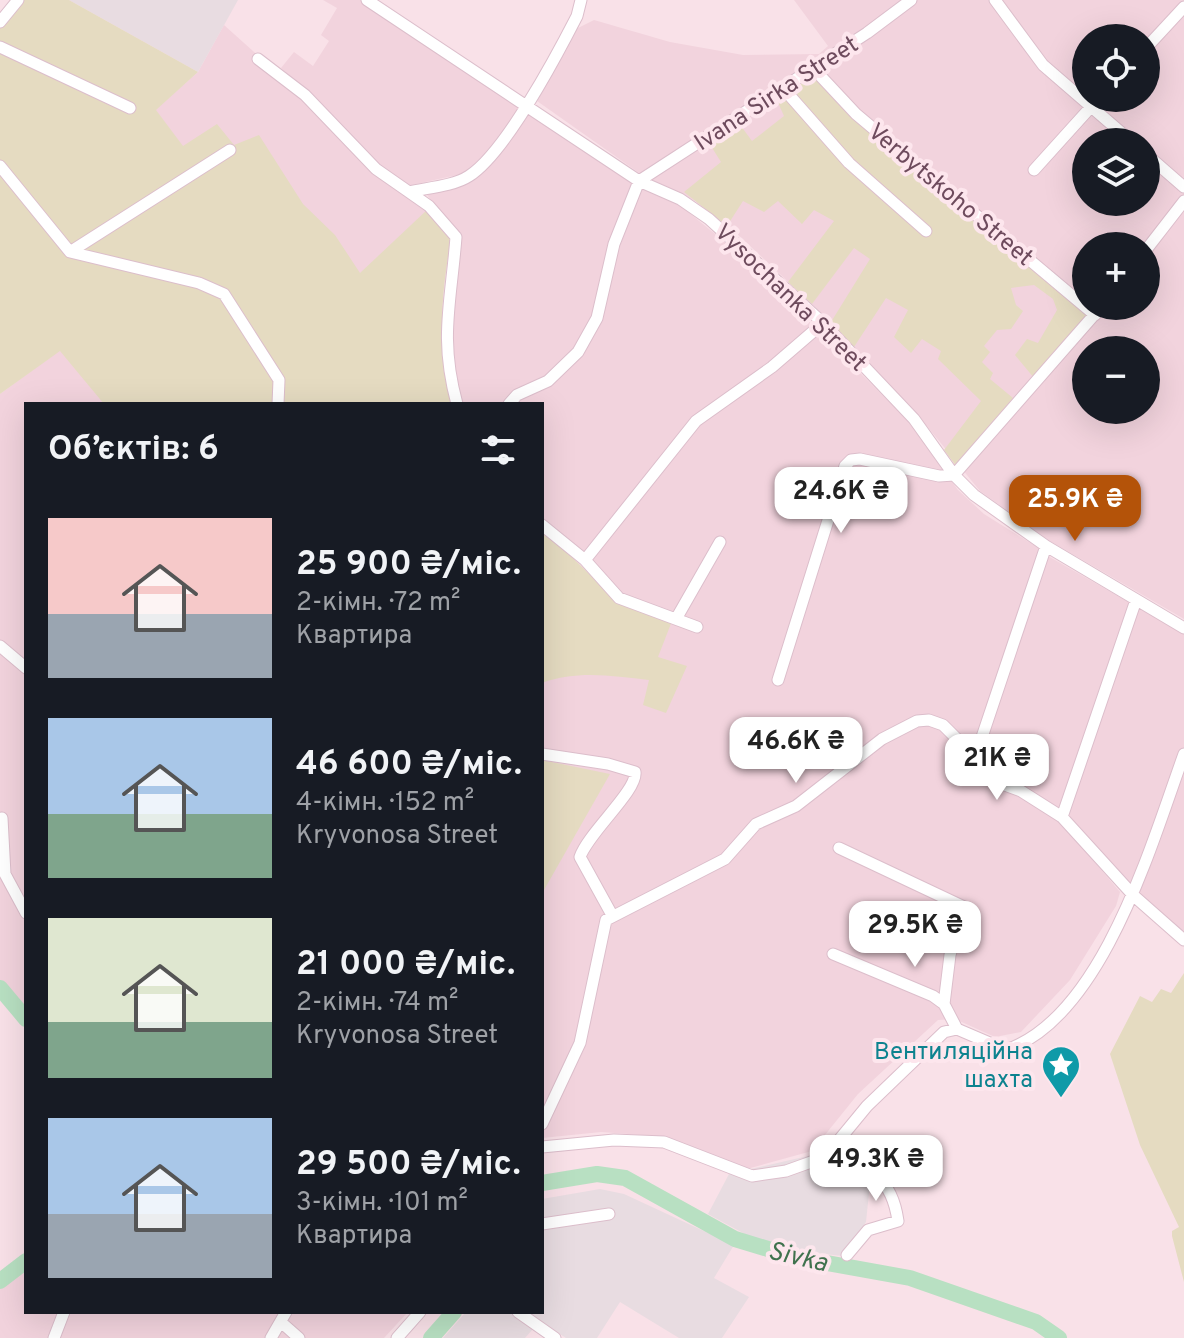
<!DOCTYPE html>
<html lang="uk">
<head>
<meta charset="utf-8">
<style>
  body { margin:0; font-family:Overpass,sans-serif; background:#242831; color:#f1f3f6; height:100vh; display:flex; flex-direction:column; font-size:30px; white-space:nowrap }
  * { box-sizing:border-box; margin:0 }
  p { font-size:26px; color:#9ea1a6 }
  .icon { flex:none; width:44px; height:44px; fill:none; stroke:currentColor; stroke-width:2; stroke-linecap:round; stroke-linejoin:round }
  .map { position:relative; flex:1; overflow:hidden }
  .side { position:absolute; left:24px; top:402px; width:520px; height:912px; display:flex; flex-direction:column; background:#171b24; border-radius:0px; box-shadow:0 8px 32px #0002 }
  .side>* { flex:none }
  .buttons { position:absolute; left:1072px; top:24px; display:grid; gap:16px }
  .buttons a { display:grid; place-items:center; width:88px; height:88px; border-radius:50%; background:#171b24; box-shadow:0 8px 32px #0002; font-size:40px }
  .price { position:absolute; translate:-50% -68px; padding:0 18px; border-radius:16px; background:#fff; color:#222; font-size:26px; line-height:52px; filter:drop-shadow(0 2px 4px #0008) }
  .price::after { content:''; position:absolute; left:50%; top:48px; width:24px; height:18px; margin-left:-12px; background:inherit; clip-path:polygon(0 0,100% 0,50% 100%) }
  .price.selected { background:#b45309; color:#fff }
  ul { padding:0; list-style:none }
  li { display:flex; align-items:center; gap:24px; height:200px; padding:0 24px }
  li span { display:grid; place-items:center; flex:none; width:224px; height:160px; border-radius:0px; color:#555 }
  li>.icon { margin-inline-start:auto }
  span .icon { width:96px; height:96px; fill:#fffc; stroke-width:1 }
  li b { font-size:34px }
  h2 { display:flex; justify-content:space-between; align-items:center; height:96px; padding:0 24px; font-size:34px }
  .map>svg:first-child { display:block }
  .residential { fill:#f2d3dd; fill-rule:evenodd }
  .industrial { fill:#e8dce1 }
  .green { fill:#e5dbc1 }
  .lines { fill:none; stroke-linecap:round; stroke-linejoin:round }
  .river { stroke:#b8e0c2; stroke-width:16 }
  .minor-casing { stroke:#dcbecb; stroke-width:13 }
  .minor { stroke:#fff; stroke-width:11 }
  .labels { text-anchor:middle; stroke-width:8; stroke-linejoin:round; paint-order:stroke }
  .street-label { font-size:24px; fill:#6e4b5d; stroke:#fde6ed }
  .culture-label { font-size:24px; fill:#0d838f; stroke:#fde6ed; text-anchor:end }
  .water-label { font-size:26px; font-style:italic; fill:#40724e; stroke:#fde6ed }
</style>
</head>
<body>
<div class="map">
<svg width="1184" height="1338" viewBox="0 0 1184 1338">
  <rect width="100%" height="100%" fill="#f9e1e8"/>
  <path class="residential" d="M323,0h39l160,105 -36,50 -20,18 -59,13 -27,-20 -99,-98 13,-16 19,14 16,-25 -8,-6 16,-27z
    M794,0h390v619l-134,-78 -70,-50 -63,-77 -86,-92 -98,-92 -38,-29 -53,-26 -105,-74 37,-71 20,-10 76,22 73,13 76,-1 9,-8zM1086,38h60v60h-60zM1086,142h60v60h-60zM1086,246h60v60h-60zM1086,350h60v60h-60z
    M224,25l204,184 23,28 -10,64 2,63 13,40h-430v610l-26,-31v-589l60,-44 95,-240 43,-38z
    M529,112l106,70 -40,136 -19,32 -29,29 -44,25h-40l-13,-40v-57l10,-70 -36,-46 63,-26z
    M641,188l36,15 75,61 155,156 51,70 26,24 56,35 -62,191 -8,6 -25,-18 34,50 41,16 38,25 62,73 -4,14 -46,74 -49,52 -26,5 -40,-18 -17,1 -80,74 -46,57 -65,18 -91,-33 -55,-4 -59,6v-610l76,74 5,-6 -81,-77v-115h-27l66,-49z
    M1048,556l136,78v304l-50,-42 -67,-78 -82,-43 -7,-16z
    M26,1264v48h382l-24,26h-384v-53z"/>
  <path class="industrial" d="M69,0h169l-40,72z
    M821,1153l50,21 -5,48 -23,34 -47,-5 -42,-12 -46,-25 21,-40z
    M600,1189l24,5 110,51 -20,33 35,19 -27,41h-43l-59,-36 -23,36h-31l-26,-17 -15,17h-82l23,-26h76v-113z"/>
  <path class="green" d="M23,0h46l129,72 -42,38 27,36 34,-22 17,21 25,-10 44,69 32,31 25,38 68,-64 23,28c-10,63 -15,105 5,167h-352l-44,-53 -60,43v-371z
    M813,73l282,236 -61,69 -19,-23 12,-16 11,4 19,-33 -4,-11 -19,-14 -23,3 5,17 7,6 -12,18 -14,1 -13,16 6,6 -8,10 11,11 -3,6 23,19 -57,68 -12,-16 37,-49 -43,-42 3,-8 -19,-12 -11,14 -17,-16 14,-27 -22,-12 -32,49 -23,-25 39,-63 -16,-11 -42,56 -24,-22 46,-61 -20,-11 -12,14 -24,-23 -14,11 -21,-11 -16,25 -43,-34 37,-30 -12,-19 29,-21 14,19 32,-25 -8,-18z
    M542,528l76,74 54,19 -14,36 29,9 -21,47 -23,-8 6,-25c-36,-4 -72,-10 -107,3z
    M542,760l68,14 -66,116 -2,12z
    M1184,973v309l-12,-46v-5l7,-4 -39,-82 -30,-91 30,-58 12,6 9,-13 10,4z"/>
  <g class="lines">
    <path class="river" d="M0,988l26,31
      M542,1183l55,-9 28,4 110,61 59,18 116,21 126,44 23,16
      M0,1281l26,-20
      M431,1338l23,-26"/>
    <defs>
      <path id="minor" d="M367,0l272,181 41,18 29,20 114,104 91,96 40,56 20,20 72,51 138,82
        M995,0l48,65 89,77
        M0,22l18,-22
        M0,47l130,61
        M1146,48l38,-41
        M258,59l47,36 71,74 33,23c17,-4 45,-6 60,-16 36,-23 88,-121 108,-160l4,-16
        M813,68l43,46 239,201
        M783,88l66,75 77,68
        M1146,154l38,33
        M0,166l70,86 129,31 25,11 55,86 -1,24
        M1034,170l65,-72
        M409,192l20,14 27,31c-5,66 -17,101 1,167
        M1146,250l38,-49
        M70,252l160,-102
        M509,404l8,-9 31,-14 30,-29 19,-34 17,-74 25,-63 228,-148 44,-33
        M954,475l148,-169
        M542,525l43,35 34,38 78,29
        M585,560l111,-139 76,-54 51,-44
        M676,619l44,-77
        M0,646l26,22
        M778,680l67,-214 6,-6 9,-1 79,17 15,-1
        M970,752l10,-9 66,-197
        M542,754l66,10 27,8c3,18 -47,61 -55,85l32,58
        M1062,817l74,-217
        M2,818l3,56 21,39
        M839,848l125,59 -14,48 -6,49
        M833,954l100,42 11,8 13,25
        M542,1124l38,-81 26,-123 119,-61 31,-35 40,-18 86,-67 35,-18 12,-1 14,5 27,27 13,25 38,14 41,26 72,79 50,44
        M542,1147l72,-7 50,2 88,34 34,-5 39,-14 42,-51 77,-74 13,-3 49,21c97,-33 146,-208 178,-296
        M825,1157c42,12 66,15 73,64l-30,9 -21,25
        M542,1224l67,-10
        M518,1312l37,26
        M282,1323l17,15
        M54,1338l10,-26
        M271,1338l15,-26
        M397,1338l23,-26"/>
    </defs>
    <use href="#minor" class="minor-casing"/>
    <use href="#minor" class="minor"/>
  </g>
  <defs>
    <symbol id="sight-pin" viewBox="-11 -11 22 30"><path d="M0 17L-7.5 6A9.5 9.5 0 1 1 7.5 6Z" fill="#0f9aa8" stroke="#fde6ed"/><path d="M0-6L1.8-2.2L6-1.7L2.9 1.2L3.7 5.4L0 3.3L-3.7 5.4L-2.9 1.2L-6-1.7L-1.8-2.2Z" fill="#fff"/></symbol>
  </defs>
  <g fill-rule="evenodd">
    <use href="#sight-pin" x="1039" y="1043" width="44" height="60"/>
  </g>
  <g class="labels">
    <g class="street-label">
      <text transform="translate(776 93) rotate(-33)" y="8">Ivana Sirka Street</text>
      <text transform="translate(951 194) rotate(40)" y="8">Verbytskoho Street</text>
      <text transform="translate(791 297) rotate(44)" y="8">Vysochanka Street</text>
    </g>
    <g class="culture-label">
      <text x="1033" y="1059">Вентиляційна<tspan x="1033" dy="28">шахта</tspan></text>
    </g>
    <g class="water-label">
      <text transform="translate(798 1256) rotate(13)" y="9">Sivka</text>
    </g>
  </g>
</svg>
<div class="buttons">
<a><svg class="icon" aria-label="locate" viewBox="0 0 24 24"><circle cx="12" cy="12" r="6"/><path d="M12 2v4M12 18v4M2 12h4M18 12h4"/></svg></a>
<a><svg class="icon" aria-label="layers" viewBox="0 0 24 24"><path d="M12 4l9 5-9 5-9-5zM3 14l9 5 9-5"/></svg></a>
<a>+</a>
<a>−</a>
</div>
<b class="price" style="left:841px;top:535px">24.6K ₴</b>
<b class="price selected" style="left:1075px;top:543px">25.9K ₴</b>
<b class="price" style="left:796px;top:785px">46.6K ₴</b>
<b class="price" style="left:997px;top:802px">21K ₴</b>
<b class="price" style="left:915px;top:969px">29.5K ₴</b>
<b class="price" style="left:876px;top:1203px">49.3K ₴</b>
<section class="side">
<h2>Об’єктів: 6<svg class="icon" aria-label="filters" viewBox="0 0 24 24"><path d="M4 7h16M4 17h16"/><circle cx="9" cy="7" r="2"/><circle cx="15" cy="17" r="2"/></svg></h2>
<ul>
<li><span style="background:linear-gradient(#f6c9c9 60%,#9aa5b1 0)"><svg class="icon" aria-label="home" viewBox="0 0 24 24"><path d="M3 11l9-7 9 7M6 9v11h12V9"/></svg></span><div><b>25 900 ₴/міс.</b><p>2-кімн. · 72 m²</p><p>Квартира</p></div></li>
<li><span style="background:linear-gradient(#a9c7e8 60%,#7fa58c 0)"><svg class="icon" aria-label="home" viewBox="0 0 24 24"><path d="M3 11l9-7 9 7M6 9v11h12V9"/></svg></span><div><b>46 600 ₴/міс.</b><p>4-кімн. · 152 m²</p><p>Kryvonosa Street</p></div></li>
<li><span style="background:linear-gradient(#dfe7d0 65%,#7fa58c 0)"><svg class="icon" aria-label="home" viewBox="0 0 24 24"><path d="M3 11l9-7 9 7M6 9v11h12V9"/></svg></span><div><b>21 000 ₴/міс.</b><p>2-кімн. · 74 m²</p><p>Kryvonosa Street</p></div></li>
<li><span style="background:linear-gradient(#a9c7e8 60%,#9aa5b1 0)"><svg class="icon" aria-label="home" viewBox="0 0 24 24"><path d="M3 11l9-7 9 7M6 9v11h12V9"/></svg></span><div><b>29 500 ₴/міс.</b><p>3-кімн. · 101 m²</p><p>Квартира</p></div></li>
</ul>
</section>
</div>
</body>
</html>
